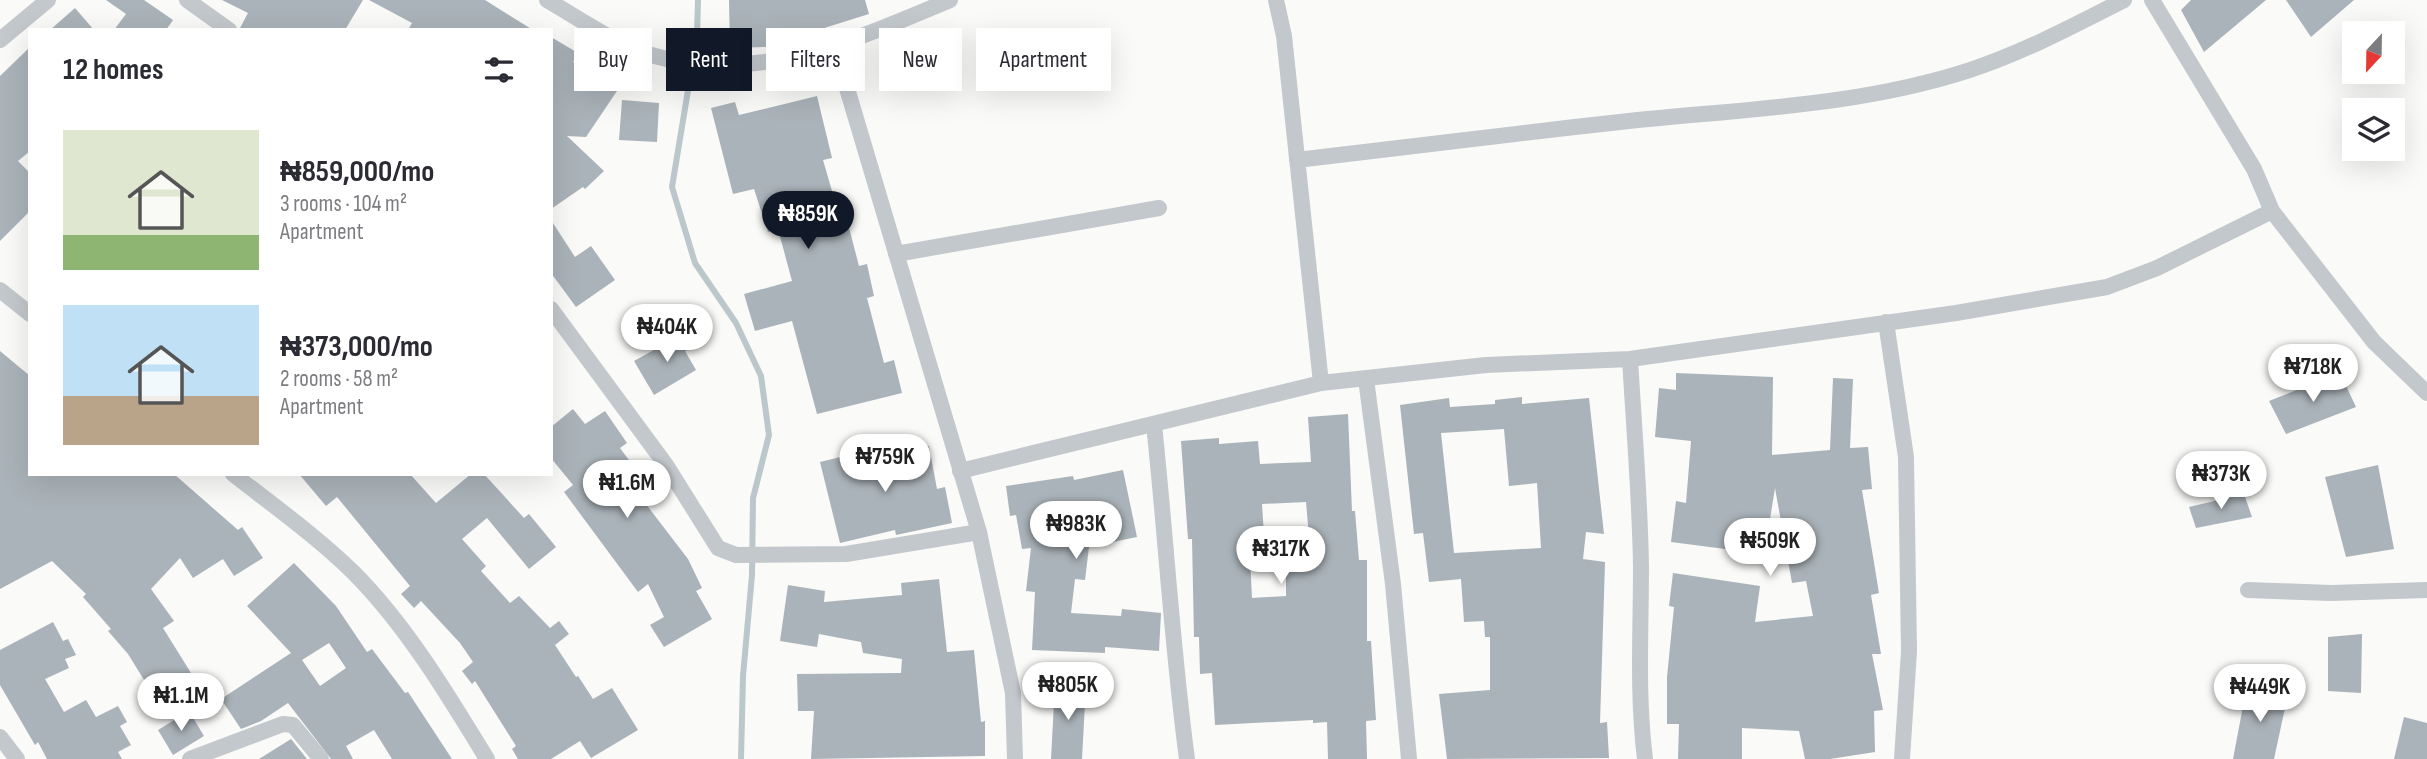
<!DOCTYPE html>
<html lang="en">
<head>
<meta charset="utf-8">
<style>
  body { margin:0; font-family:"Sofia Sans Condensed",sans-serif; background:#f2f2f3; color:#2b2b33; height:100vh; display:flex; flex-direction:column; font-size:26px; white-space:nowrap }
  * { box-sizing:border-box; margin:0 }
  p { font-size:23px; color:#7c7c81 }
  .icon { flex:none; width:38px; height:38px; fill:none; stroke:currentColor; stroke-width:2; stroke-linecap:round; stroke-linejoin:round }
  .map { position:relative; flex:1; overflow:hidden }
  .side { position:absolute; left:28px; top:28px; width:525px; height:448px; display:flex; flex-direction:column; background:#fff; border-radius:0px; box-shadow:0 7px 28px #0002 }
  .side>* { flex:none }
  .hud { position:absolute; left:574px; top:28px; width:665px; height:63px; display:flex; gap:14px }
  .needle { width:46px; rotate:202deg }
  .fabs { position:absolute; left:2342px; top:21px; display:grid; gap:14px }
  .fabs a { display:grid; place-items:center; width:63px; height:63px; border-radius:0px; background:#fff; box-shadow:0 7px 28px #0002; font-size:35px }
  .price { position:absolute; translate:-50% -60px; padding:0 16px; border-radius:24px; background:#fff; color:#222; font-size:23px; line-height:46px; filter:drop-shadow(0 2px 4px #0008) }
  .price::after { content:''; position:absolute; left:50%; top:42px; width:21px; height:16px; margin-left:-10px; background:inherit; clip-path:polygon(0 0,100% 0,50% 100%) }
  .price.selected { background:#111827; color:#fff }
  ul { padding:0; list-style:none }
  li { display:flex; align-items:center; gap:21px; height:175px; padding:0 35px }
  li span { display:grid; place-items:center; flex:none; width:196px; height:140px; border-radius:0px; color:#555 }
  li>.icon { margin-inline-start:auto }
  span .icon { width:84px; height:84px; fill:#fffc; stroke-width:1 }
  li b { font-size:30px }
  h2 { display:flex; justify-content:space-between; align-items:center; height:84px; padding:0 35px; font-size:30px }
  .chip { padding:0 24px; border-radius:0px; background:#fff; box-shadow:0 7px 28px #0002; font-size:24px; line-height:63px }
  .chip.selected { background:#111827; color:#fff }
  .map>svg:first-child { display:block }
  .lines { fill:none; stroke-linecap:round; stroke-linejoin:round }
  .stream { stroke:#bbc7cb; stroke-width:6 }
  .building { fill:#aab3b9; fill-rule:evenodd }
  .minor { stroke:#c3c8cc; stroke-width:16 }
</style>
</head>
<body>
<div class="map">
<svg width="2427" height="759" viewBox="0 0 2427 759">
  <rect width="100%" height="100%" fill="#fafaf8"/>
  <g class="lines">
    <path class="stream" d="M698,0l-1,36 -25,151 23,76 41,60 25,53 8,59 -16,63 -1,77 -9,101 -2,83"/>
  </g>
  <path class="building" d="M106,0h38l29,20 -7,10h-52l12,-16z
    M222,0h141l-18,30h-106l9,-17z
    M369,0h116l48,30h-125l4,-7z
    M729,0h136l4,14 -48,15 1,4 -56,10v4l-36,1z
    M2191,0h75l-62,52 -23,-42z
    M2286,0h68l-43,37z
    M75,8l19,22h-44z
    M551,37l27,16 -5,9 44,29 -31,46 -19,-1 37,35 -19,18 -2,-2 -32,22z
    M30,47v104l-12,10 12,12v38l-30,30v-165z
    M817,96l15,62 -9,2 18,62 6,-2 12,46 8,-2 7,32 -7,2 17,65 10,-3 8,33 -85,21 -25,-93 -37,10 -11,-37 48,-13 -14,-52 -10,3 -14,-43 -21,5 -22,-86 24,-6 4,13z
    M622,100l37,3 -2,39 -38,-2z
    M551,220l24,37 16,-11 24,34 -39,27 -25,-34z
    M686,332l8,14 -9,5 11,19 -42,25 -20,-34z
    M0,351l30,25v98h144l64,56 4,-3 21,31 -29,18 -11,-17 -30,19 -13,-20 -29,31 23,32 -11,7 28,45 -37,23 -26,-42 -20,-23 3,-2 -28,-32 3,-3 -34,-33 -52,28z
    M1676,373l97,4 -1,78 58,-5 3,-72 20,1 -3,69 18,-1 4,42 -10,1 17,103 -8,2 10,59h-9l11,56 -9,1 1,41 -45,7h-25l-6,-28 -57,-3v31h-64l1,-35h-12v-47l7,-70 -5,-1 4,-33 87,13 -5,36 58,-6 -7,-35 -14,2 -17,-95 -10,62h-9v3l-85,-11 5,-41 10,2 5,-62 -36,-4 4,-49 17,2z
    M2340,373l16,34 -70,27 -17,-33z
    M1522,397v7l67,-6 15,136 -18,-2 -3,27 22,3 -5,161 7,-1 2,36 -162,1 -8,-65 51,-4v-53h-5l-1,-16 -20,1 -3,-43 -32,3 -6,-49 -9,1 -14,-129 49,-7 1,9 45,-3v-4zM1504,429l5,57 28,-3 4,65 -87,5 -13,-120z
    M573,409l12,15 20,-13 22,32 -7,5 32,43 -10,8 46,60 14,29 -6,3 16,28 -48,28 -14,-22 14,-8 -16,-33 -10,8 -74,-100 9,-7 -22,-27v-31z
    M1348,414l4,97h3l4,49h8v81h4l5,79 -10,1 1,38h-39l-1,-37 -14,1v-3l-98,5 -3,-52 -12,1 -1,-37h-5l-2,-98h-4l-7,-98 38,-3v6l39,-3 2,23 51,-2 -3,-45zM1306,502l5,58 -25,1v35l-34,2 -3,-62h15l-2,-32z
    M929,446l8,43 8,-2 7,36 -56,12 -1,-5 -55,13 -20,-81 37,-9 2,6z
    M2378,465l16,84 -48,8 -21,-80z
    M1123,470l14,67 -48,10 -4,33 -10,-1 -4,34 50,3 1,-7 39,4 -2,38 -54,-4v6l-73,-3 3,-58 -9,-1 5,-43 -9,1 -6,-34 -6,1 -4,-30 67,-10 1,4z
    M299,474h111l26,29 35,-29h13l40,44 5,-4 27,33 -27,22 -42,-51 -25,21 24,27 -5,5 29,32 9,-7 31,32 9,-7 10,13 -14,11 21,32 2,-1 15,23 19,-11 26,42 -47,28 -11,-17 -29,18h-33l-6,-10 4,-3 -41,-65 -3,3 -10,-13 11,-9 -13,-19 -39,-42 -7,7 -13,-14 9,-8 -73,-89 -11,9z
    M2244,494l8,23 -56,11 -7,-21z
    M294,563l42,43 31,46 5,-3 33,44 3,-1 44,67h-60l-18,-29 -28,16 7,13h-22l-43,-56 -27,18 -20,8 -20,-30 70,-46 -44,-47zM329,643l17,25 -26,18 -18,-26z
    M939,579l8,73 27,-2 7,72 4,-1v35l-174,3 3,-48h-16l-1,-37 104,-1 1,-14 -39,-6 -2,-11 -42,-8 -2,13 -37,-6 8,-56 37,6 -1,11 78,-7 -1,-12z
    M53,622l10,19 5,-2 8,16 -11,4 4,9 -24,11 19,33 22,-12 10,17 22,-11 9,16 -7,4 11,19 -13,7 4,7h-75l-9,-17 -3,3 -35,-60v-35z
    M2362,634l-1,59 -33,-2v-54z
    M1055,684l31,1 -4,74h-31z
    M2247,685l41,9 -14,65h-41z
    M189,711l15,25 -31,19 -15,-25z
    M2404,717l23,6v36h-33z
    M291,739l16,20h-48z"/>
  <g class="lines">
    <path class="minor" d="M187,0l42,30
      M547,0c33,19 68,44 104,55 106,31 203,-15 299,-55
      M1276,0l8,36 37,347
      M2152,0l102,169 18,42 102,131 53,51
      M0,40l48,-40
      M835,48l144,484 34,161 2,66
      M1297,160c110,-13 221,-27 332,-39 114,-12 231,-15 341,-51 54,-18 103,-44 154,-70
      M896,254l263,-46
      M0,290l30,24
      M551,309l115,156 52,83 18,7 110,-1 133,-22
      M1886,322l20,135 3,194 -7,108
      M1630,359c4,69 10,139 11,208 0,64 -4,128 4,192
      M1366,379l27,205 16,175
      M1154,425c12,111 18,223 33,334
      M960,471l361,-88 165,-18 144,-6 326,-46 151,-26 50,-19 115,-57
      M233,474c41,32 83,62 120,98 53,53 95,123 134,187
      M2248,590l83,3 96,-3
      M0,737l17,22
      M190,759l93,-35 10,1 28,34"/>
  </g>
</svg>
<div class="fabs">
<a><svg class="needle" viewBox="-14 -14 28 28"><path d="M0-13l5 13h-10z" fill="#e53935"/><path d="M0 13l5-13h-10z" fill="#7c7c81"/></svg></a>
<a><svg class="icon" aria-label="layers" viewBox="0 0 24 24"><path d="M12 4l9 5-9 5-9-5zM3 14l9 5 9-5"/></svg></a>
</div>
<b class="price selected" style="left:808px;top:251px">₦859K</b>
<b class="price" style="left:667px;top:364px">₦404K</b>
<b class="price" style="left:2313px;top:404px">₦718K</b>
<b class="price" style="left:885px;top:494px">₦759K</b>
<b class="price" style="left:2221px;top:511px">₦373K</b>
<b class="price" style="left:627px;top:520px">₦1.6M</b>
<b class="price" style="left:1076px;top:561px">₦983K</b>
<b class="price" style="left:1770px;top:578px">₦509K</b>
<b class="price" style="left:1281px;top:586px">₦317K</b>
<b class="price" style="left:1068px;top:722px">₦805K</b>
<b class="price" style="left:2260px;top:724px">₦449K</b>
<b class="price" style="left:181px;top:733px">₦1.1M</b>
<div class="hud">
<a class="chip">Buy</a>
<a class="chip selected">Rent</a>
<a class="chip">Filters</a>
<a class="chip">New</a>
<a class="chip">Apartment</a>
</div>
<section class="side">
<h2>12 homes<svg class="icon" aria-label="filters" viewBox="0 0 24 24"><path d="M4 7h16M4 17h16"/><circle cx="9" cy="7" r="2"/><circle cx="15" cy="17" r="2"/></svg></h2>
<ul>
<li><span style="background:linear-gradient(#dfe7d0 75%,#8fb573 0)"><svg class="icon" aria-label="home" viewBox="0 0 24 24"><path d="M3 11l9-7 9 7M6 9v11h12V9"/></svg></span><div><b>₦859,000/mo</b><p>3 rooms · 104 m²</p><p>Apartment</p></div></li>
<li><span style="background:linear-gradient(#bfe0f5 65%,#b9a48a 0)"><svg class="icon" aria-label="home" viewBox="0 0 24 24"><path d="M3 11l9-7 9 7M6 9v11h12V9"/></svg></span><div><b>₦373,000/mo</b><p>2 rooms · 58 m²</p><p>Apartment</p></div></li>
</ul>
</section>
</div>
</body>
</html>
